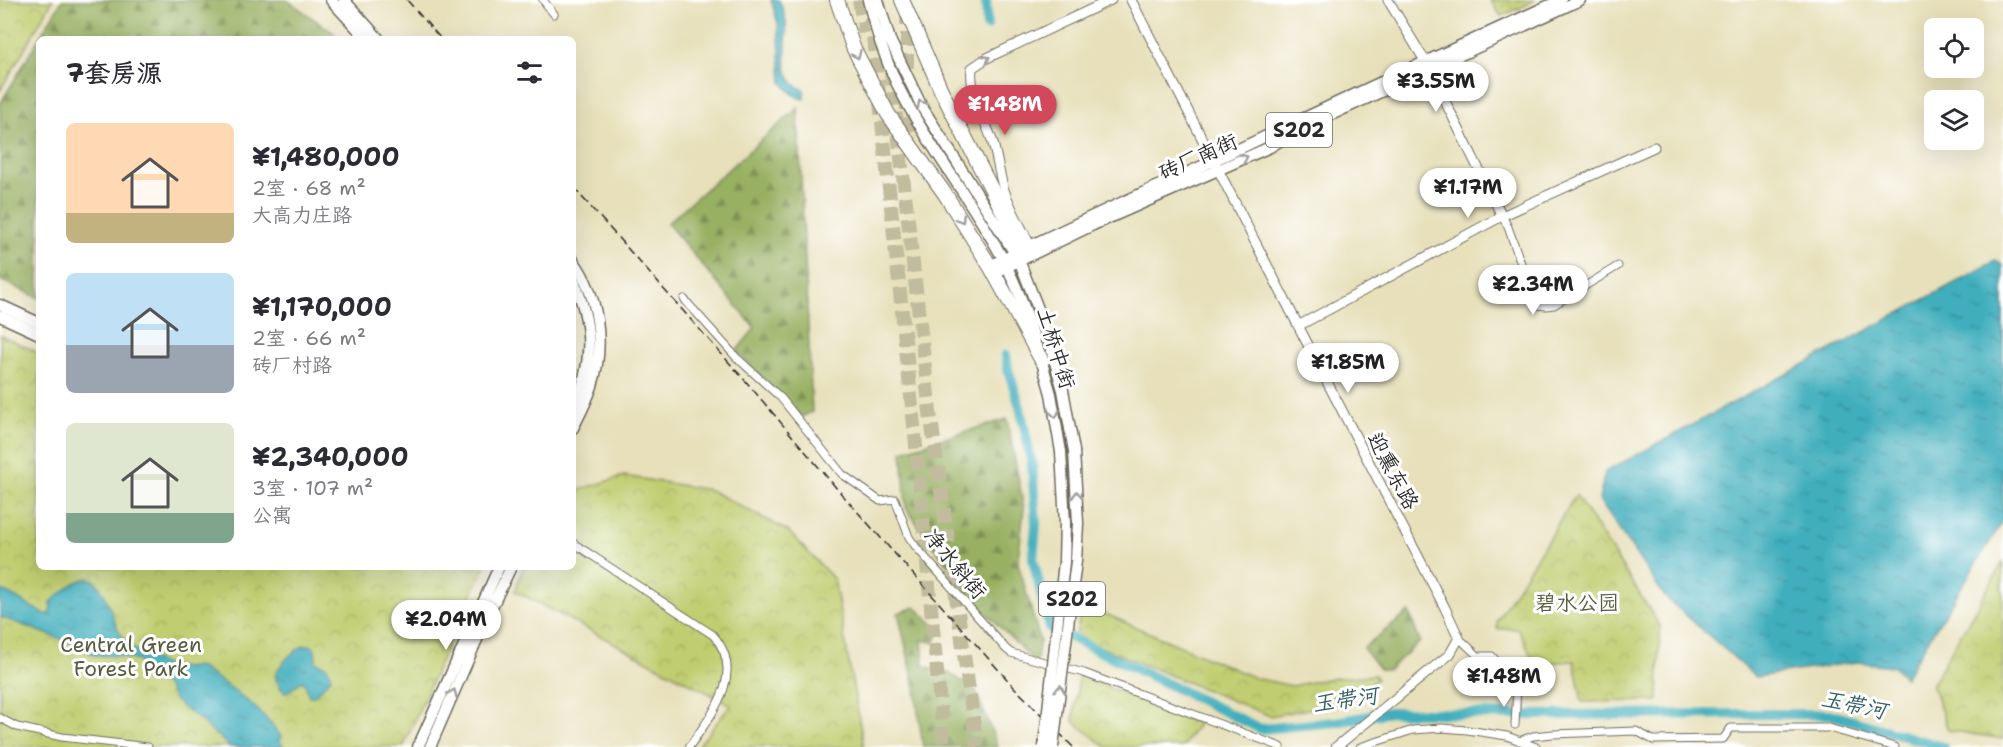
<!DOCTYPE html>
<html lang="zh">
<head>
<meta charset="utf-8">
<style>
  body { margin:0; font-family:"Shantell Sans","LXGW WenKai TC",sans-serif; background:#f2f2f3; color:#2b2b33; height:100vh; display:flex; flex-direction:column; font-size:22px; white-space:nowrap }
  * { box-sizing:border-box; margin:0 }
  p { font-size:20px; color:#7c7c81 }
  .icon { flex:none; width:33px; height:33px; fill:none; stroke:currentColor; stroke-width:2; stroke-linecap:round; stroke-linejoin:round }
  .map { position:relative; flex:1; overflow:hidden }
  .details { position:absolute; left:36px; top:36px; width:540px; height:534px; display:flex; flex-direction:column; background:#fff; border-radius:9px; box-shadow:0 6px 24px #0002 }
  .details>* { flex:none }
  .controls { position:absolute; left:1924px; top:18px; display:grid; gap:12px }
  .controls a { display:grid; place-items:center; width:60px; height:60px; border-radius:9px; background:#fff; box-shadow:0 6px 24px #0002; font-size:30px }
  .price { position:absolute; translate:-50% -51px; padding:0 14px; border-radius:21px; background:#fff; color:#222; font-size:20px; line-height:39px; filter:drop-shadow(0 2px 3px #0008) }
  .price::after { content:''; position:absolute; left:50%; top:36px; width:18px; height:14px; margin-left:-9px; background:inherit; clip-path:polygon(0 0,100% 0,50% 100%) }
  .price.active { background:#d1495b; color:#fff }
  ul { padding:0; list-style:none }
  li { display:flex; align-items:center; gap:18px; height:150px; padding:0 30px }
  li span { display:grid; place-items:center; flex:none; width:168px; height:120px; border-radius:9px; color:#555 }
  li>.icon { margin-inline-start:auto }
  span .icon { width:72px; height:72px; fill:#fffc; stroke-width:1 }
  li b { font-size:26px }
  h2 { display:flex; justify-content:space-between; align-items:center; height:72px; padding:0 30px; font-size:26px }
  .map>svg:first-child { display:block }
  .forest { fill:url(#forest-firs); stroke:#626e46; stroke-width:1.5 }
  .park { fill:url(#park-crowns); stroke:#767c4d; stroke-width:1.5 }
  .water { fill:url(#water-ripples); stroke:#356c74; stroke-width:1.5 }
  .lines { fill:none; stroke-linecap:round; stroke-linejoin:round }
  .river { stroke:#3faebc; stroke-width:10 }
  .motorway-tunnel { stroke:#c1bc9d; stroke-width:14; stroke-dasharray:14 7; stroke-linecap:butt }
  .minor-casing { stroke:#6d6a5d; stroke-width:9 }
  .tertiary-casing { stroke:#6d6a5d; stroke-width:11 }
  .secondary-casing { stroke:#6d6a5d; stroke-width:13 }
  .primary-casing { stroke:#6d6a5d; stroke-width:13 }
  .motorway-casing { stroke:#6d6a5d; stroke-width:16 }
  .minor { stroke:#fff; stroke-width:7 }
  .tertiary { stroke:#fff; stroke-width:9 }
  .secondary { stroke:#fff; stroke-width:10 }
  .primary { stroke:#fff; stroke-width:10 }
  .motorway { stroke:#fff; stroke-width:14 }
  .rail { stroke:#2b2b2b; stroke-width:1.5; stroke-dasharray:9 4.5; stroke-linecap:butt }
  .primary-bridge-casing { stroke:#6d6a5d; stroke-width:13; stroke-linecap:butt }
  .primary-bridge { stroke:#fff; stroke-width:10 }
  .oneway { stroke:#a0a0a0 }
  .labels { text-anchor:middle; stroke-width:6; stroke-linejoin:round; paint-order:stroke }
  .shield { fill:#fff; stroke:#6b6b6b; stroke-width:1.5 }
  .shield-label { font-size:20px; font-weight:bold; fill:#2b2b2b }
  .street-label { font-size:21px; fill:#2b2b2b; stroke:#fff }
  .park-label { font-size:21px; fill:#585c3f; stroke:#fff }
  .water-label { font-size:22px; font-style:italic; fill:#335f65; stroke:#fff }
</style>
</head>
<body>
<div class="map">
<svg width="2003" height="747" viewBox="0 0 2003 747">
  <defs>
    <pattern id="forest-firs" width="22" height="20" patternUnits="userSpaceOnUse" patternTransform="scale(1.5)"><rect width="22" height="20" fill="#98b062"/><path d="M5 1l3.5 6h-7zM16 11l3.5 6h-7z" fill="#7c8f51"/></pattern>
    <pattern id="park-crowns" width="20" height="18" patternUnits="userSpaceOnUse" patternTransform="scale(1.5)"><rect width="20" height="18" fill="#c0cd6f"/><path d="M2 6a3 3 0 1 1 6 0M12 15a3 3 0 1 1 6 0" fill="none" stroke="#a5b060"/></pattern>
    <pattern id="water-ripples" width="26" height="14" patternUnits="userSpaceOnUse" patternTransform="scale(1.5)"><rect width="26" height="14" fill="#3faebc"/><path d="M2 4q2-2 4 0t4 0M15 11q2-2 4 0t4 0" fill="none" stroke="#358e99"/></pattern>
  </defs>
  <rect width="100%" height="100%" fill="#fff"/>
  <filter id="ink" filterUnits="userSpaceOnUse"><feTurbulence type="fractalNoise" baseFrequency=".0167" numOctaves="2"/><feDisplacementMap in="SourceGraphic" scale="12" xChannelSelector="R" yChannelSelector="G"/><feConvolveMatrix kernelMatrix="1 2 1 2 8 2 1 2 1" color-interpolation-filters="sRGB"/></filter>
  <filter id="wash" filterUnits="userSpaceOnUse"><feTurbulence type="fractalNoise" baseFrequency=".008" numOctaves="4" result="noise"/><feDisplacementMap in="SourceGraphic" scale="24" xChannelSelector="R" yChannelSelector="G"/><feGaussianBlur stdDeviation="1.35" result="paint"/><feColorMatrix in="noise" values="0 0 0 0 0 0 0 0 0 0 0 0 0 0 0 0 0 1.4 0 .05"/><feComposite in="paint" operator="in"/></filter>
  <g filter="url(#wash)">
    <rect width="100%" height="100%" fill="#e7e0ba"/>
    <path class="forest" d="M62,0h225l47,33 5,6h-300v259l-39,-18v-176z
      M798,108l14,304 -11,5 -65,-66 19,-23 -88,-105z
      M1007,419l17,89 -6,55 22,78 -4,22 -67,-67 -63,-88 -4,-57z
      M915,607l24,22 -4,14 -13,-3 2,26 23,6 28,17 23,58h-75l-9,-65 -16,-69z
      M1409,612l11,30 -32,28 -9,-1 -16,-21z"/>
    <path class="park" d="M0,0h53l-53,91z
      M1490,0h44l-7,5 -26,11z
      M0,335l39,18v214h446l-29,59 -53,121h-403z
      M624,476l86,14 78,41 46,48 30,168h-167l34,-42 -216,-114 8,-24h50v-75z
      M1576,495l84,131 -2,75 -76,1 -8,-41 -39,3 -17,-35h-21v-9z
      M2003,562v177l-55,-9 -16,-46z
      M1082,604l173,74 37,8 34,-7 48,-4 3,4 -32,23 -75,14 -194,-79z
      M1079,675l119,49 -15,23h-77l-33,-26z"/>
    <path class="water" d="M771,0h8c3,7 6,14 7,22 3,23 -10,58 18,68v9c-9,-1 -16,-9 -22,-17l-4,-59z
      M1995,261l8,4v256l-98,156 -13,-11 -35,-4 -101,15 -91,-80 -66,-97 6,-28z
      M90,578c17,9 20,36 29,53 12,23 53,42 78,35 30,18 64,41 84,71l-2,3 5,7h-54l-35,-31 -13,-9 -8,-7 -6,-12 -30,-27 -17,-5 -27,-1 -28,-14 -66,-24v-28l44,25h6l1,-12c10,-9 24,-23 39,-24z
      M305,645h5l5,4 1,13c10,4 14,5 15,16l-17,18h-5l-4,-12 -3,-3 -13,10 -5,1 -5,-6 -4,-11c6,-12 18,-24 30,-30z"/>
    <g class="lines">
      <path class="river" d="M986,0l1,26
        M1006,355l2,14 12,38 12,57 4,60 -3,35 16,68 212,102 75,-7 54,-10 120,3 319,-1 114,33"/>
    </g>
  </g>
  <g filter="url(#ink)">
    <g class="lines">
      <path class="motorway-tunnel" d="M859,0l6,33
        M907,12v136
        M871,17l44,418 29,312
        M891,71l39,341 47,335"/>
      <defs>
        <path id="minor" d="M543,0l11,14
          M1502,216l6,11 25,70 5,8 8,1 8,-1 64,-39
          M684,299l52,58 45,41 61,76 38,27 15,-2 14,38 7,10 90,102 5,4 73,20 197,74
          M573,543l140,92c34,38 -1,79 -24,112
          M1459,638l19,18h14l25,31 -2,38
          M0,718l17,9 45,10 86,10
          M1519,741l14,-5 20,-2 83,-3 17,9 70,-1 8,-11h98l66,19
          M1360,747l53,-17 29,-2 25,2 40,6 29,11"/>
        <path id="tertiary" d="M1131,0l193,376 121,232 14,30 -9,16 -114,93
          M1388,0l37,61 77,155
          M1030,245c-9,-18 -19,-35 -26,-55 -5,-16 -7,-34 -12,-50 -8,-23 -23,-47 -20,-72l15,-10 124,-58
          M1298,326l204,-110 152,-69"/>
        <path id="secondary" d="M331,0l36,39
          M344,0l35,39
          M573,260c26,36 32,84 19,126 -5,15 -12,28 -19,42
          M573,279c20,45 21,85 0,130
          M0,305l39,18
          M0,316l39,18
          M418,747l81,-180
          M430,747l56,-128 25,-52"/>
        <path id="primary" d="M868,0c7,28 16,56 28,82 30,62 75,116 107,177 13,25 24,53 32,81
          M878,0l12,40 32,67 97,153 25,64 19,66 11,61
          M990,266c89,-46 182,-85 272,-128 99,-47 199,-93 299,-138
          M994,273l99,-48 177,-78 26,-16 284,-131
          M1040,355l11,39 10,58"/>
        <path id="motorway" d="M837,0l16,47 35,67 57,80 45,72 52,95
          M902,0l39,90 81,159 -3,11"/>
      </defs>
      <use href="#minor" class="minor-casing"/>
      <use href="#tertiary" class="tertiary-casing"/>
      <use href="#secondary" class="secondary-casing"/>
      <use href="#primary" class="primary-casing"/>
      <use href="#motorway" class="motorway-casing"/>
      <use href="#minor" class="minor"/>
      <use href="#tertiary" class="tertiary"/>
      <use href="#secondary" class="secondary"/>
      <use href="#primary" class="primary"/>
      <use href="#motorway" class="motorway"/>
      <path class="rail" d="M407,0l34,39
        M573,187l176,198 89,105 175,196 60,61"/>
      <defs>
        <path id="primary-bridge" d="M1044,747l20,-185 1,-39 -4,-71
          M1053,747l23,-186 2,-38 -4,-72"/>
      </defs>
      <use href="#primary-bridge" class="primary-bridge-casing"/>
      <use href="#primary-bridge" class="primary-bridge"/>
    </g>
    <defs><path id="oneway-chevron" d="M-2-3.5L2.5 0L-2 3.5" fill="none" stroke-width="1.6" stroke-linecap="round" stroke-linejoin="round" transform="scale(1.5)"/></defs>
    <g class="oneway">
      <use href="#oneway-chevron" transform="translate(857 55) rotate(65)"/>
      <use href="#oneway-chevron" transform="translate(986 59) rotate(-27)"/>
      <use href="#oneway-chevron" transform="translate(921 104) rotate(-118)"/>
      <use href="#oneway-chevron" transform="translate(1244 158) rotate(-24)"/>
      <use href="#oneway-chevron" transform="translate(961 219) rotate(58)"/>
      <use href="#oneway-chevron" transform="translate(1055 414) rotate(78)"/>
      <use href="#oneway-chevron" transform="translate(1077 495) rotate(-92)"/>
      <use href="#oneway-chevron" transform="translate(1060 689) rotate(-83)"/>
      <use href="#oneway-chevron" transform="translate(453 693) rotate(-66)"/>
    </g>
  </g>
  <g class="labels">
    <g class="shield">
      <rect x="1266" y="113" width="66" height="34" rx="4.5"/>
      <rect x="1039" y="582" width="66" height="34" rx="4.5"/>
    </g>
    <g class="shield-label">
      <text x="1299" y="137">S202</text>
      <text x="1072" y="606">S202</text>
    </g>
    <g class="street-label">
      <text transform="translate(1198 157) rotate(-24)" y="7">砖厂南街</text>
      <text transform="translate(1056 348) rotate(73)" y="7">土桥中街</text>
      <text transform="translate(1393 471) rotate(62)" y="7">迎熏东路</text>
      <text transform="translate(955 564) rotate(50)" y="7">净水斜街</text>
    </g>
    <g class="park-label">
      <text x="1577" y="610">碧水公园</text>
      <text x="131" y="652">Central Green<tspan x="131" dy="24">Forest Park</tspan></text>
    </g>
    <g class="water-label">
      <text transform="translate(1345 699) rotate(-8)" y="8">玉带河</text>
      <text transform="translate(1854 704) rotate(12)" y="8">玉带河</text>
    </g>
  </g>
</svg>
<div class="controls">
<a><svg class="icon" aria-label="locate" viewBox="0 0 24 24"><circle cx="12" cy="12" r="6"/><path d="M12 2v4M12 18v4M2 12h4M18 12h4"/></svg></a>
<a><svg class="icon" aria-label="layers" viewBox="0 0 24 24"><path d="M12 4l9 5-9 5-9-5zM3 14l9 5 9-5"/></svg></a>
</div>
<b class="price" style="left:1436px;top:113px">¥3.55M</b>
<b class="price active" style="left:1005px;top:136px">¥1.48M</b>
<b class="price" style="left:1468px;top:219px">¥1.17M</b>
<b class="price" style="left:1533px;top:316px">¥2.34M</b>
<b class="price" style="left:1348px;top:394px">¥1.85M</b>
<b class="price" style="left:446px;top:651px">¥2.04M</b>
<b class="price" style="left:1504px;top:708px">¥1.48M</b>
<section class="details">
<h2>7套房源<svg class="icon" aria-label="filters" viewBox="0 0 24 24"><path d="M4 7h16M4 17h16"/><circle cx="9" cy="7" r="2"/><circle cx="15" cy="17" r="2"/></svg></h2>
<ul>
<li><span style="background:linear-gradient(#ffd9b3 75%,#c2b280 0)"><svg class="icon" aria-label="home" viewBox="0 0 24 24"><path d="M3 11l9-7 9 7M6 9v11h12V9"/></svg></span><div><b>¥1,480,000</b><p>2室 · 68 m²</p><p>大高力庄路</p></div></li>
<li><span style="background:linear-gradient(#bfe0f5 60%,#9aa5b1 0)"><svg class="icon" aria-label="home" viewBox="0 0 24 24"><path d="M3 11l9-7 9 7M6 9v11h12V9"/></svg></span><div><b>¥1,170,000</b><p>2室 · 66 m²</p><p>砖厂村路</p></div></li>
<li><span style="background:linear-gradient(#dfe7d0 75%,#7fa58c 0)"><svg class="icon" aria-label="home" viewBox="0 0 24 24"><path d="M3 11l9-7 9 7M6 9v11h12V9"/></svg></span><div><b>¥2,340,000</b><p>3室 · 107 m²</p><p>公寓</p></div></li>
</ul>
</section>
</div>
</body>
</html>
